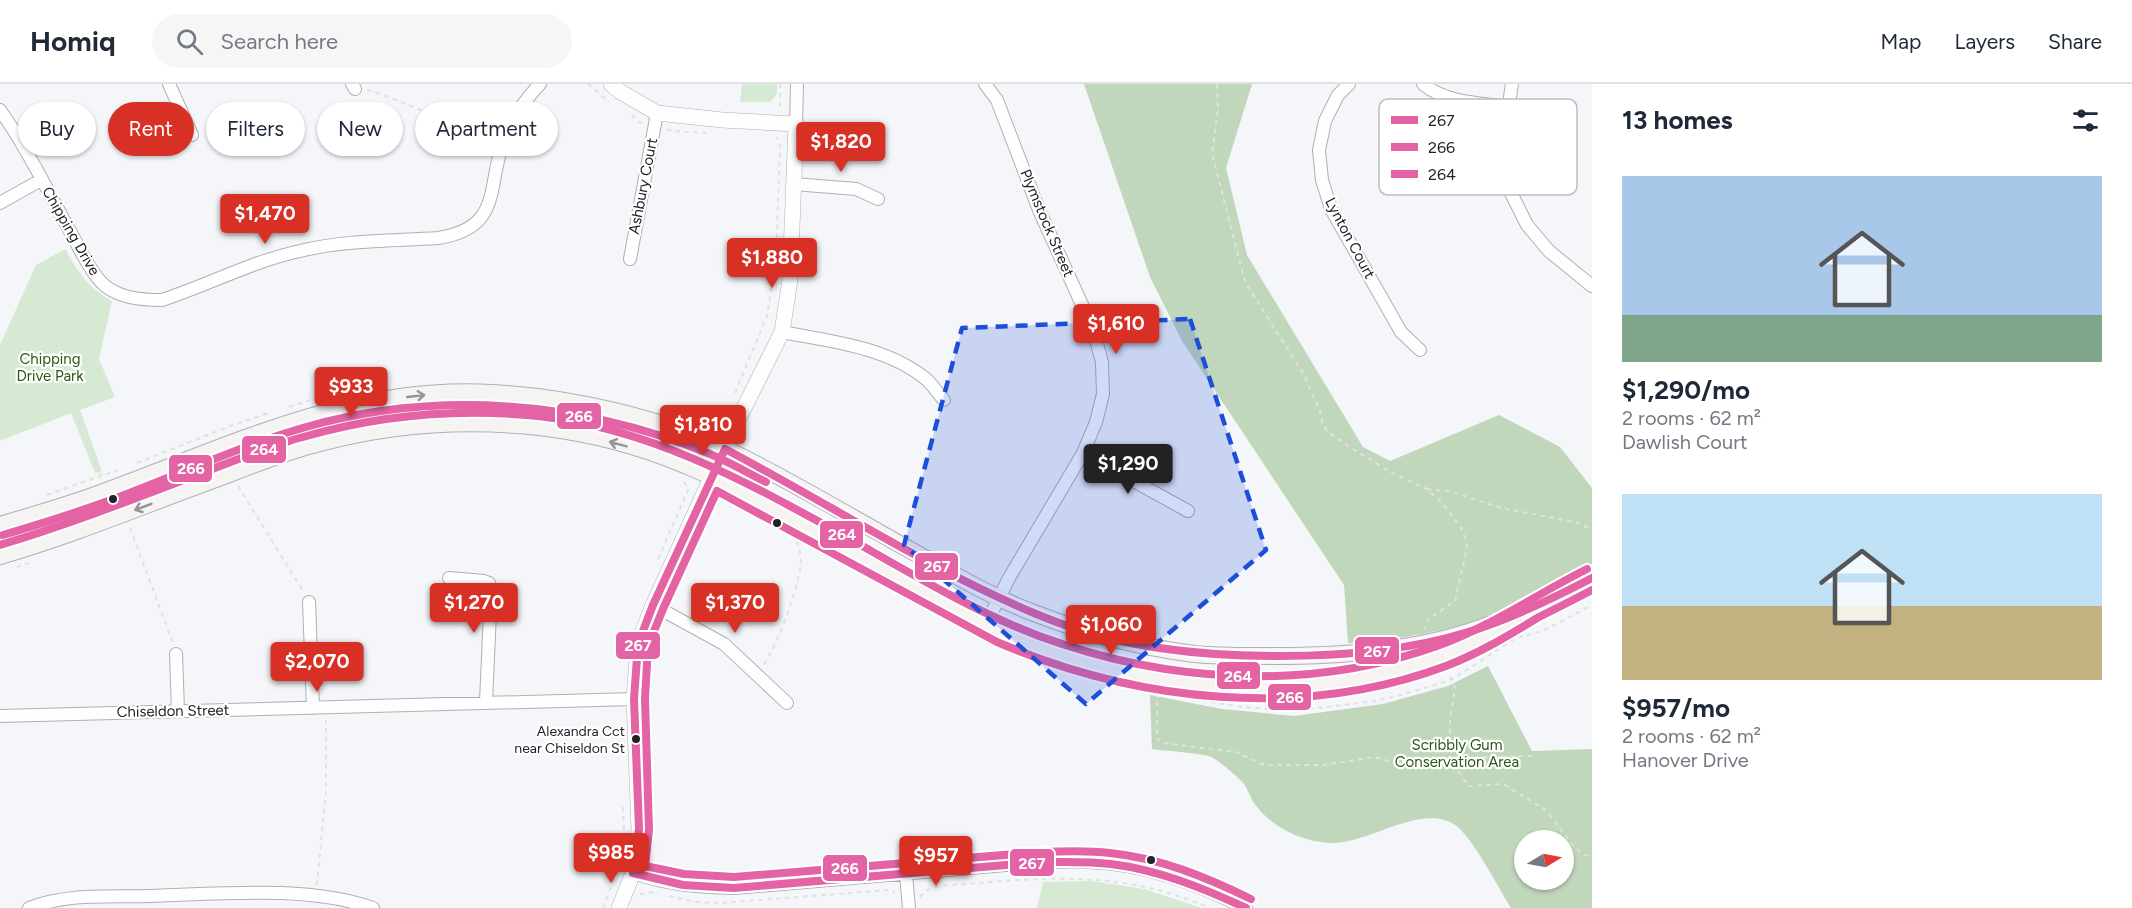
<!DOCTYPE html>
<html lang="en">
<head>
<meta charset="utf-8">
<style>
  body { margin:0; font-family:Figtree,sans-serif; background:#f6f6f7; color:#1f2937; height:100vh; display:flex; flex-direction:column; font-size:22px; white-space:nowrap }
  * { box-sizing:border-box; margin:0 }
  p { font-size:20px; color:#747a83 }
  .icon { flex:none; width:33px; height:33px; fill:none; stroke:currentColor; stroke-width:2; stroke-linecap:round; stroke-linejoin:round }
  .map { position:relative; flex:1; overflow:hidden }
  .sheet { display:flex; flex-direction:column; background:#fff; width:540px }
  .sheet>* { flex:none }
  .hud { position:absolute; left:18px; top:18px; width:570px; height:54px; display:flex; gap:12px }
  .needle { width:39px; rotate:80deg }
  .tools { position:absolute; left:1514px; top:746px; display:grid; gap:12px }
  .tools a { display:grid; place-items:center; width:60px; height:60px; border-radius:50%; background:#fff; box-shadow:0 2px 4px #0004; font-size:30px }
  .price { position:absolute; translate:-50% -51px; padding:0 14px; border-radius:6px; background:#d93025; color:#fff; font-size:20px; line-height:39px; filter:drop-shadow(0 2px 3px #0008) }
  .price::after { content:''; position:absolute; left:50%; top:36px; width:18px; height:14px; margin-left:-9px; background:inherit; clip-path:polygon(0 0,100% 0,50% 100%) }
  .price.selected { background:#222; color:#fff }
  ul { padding:0; list-style:none }
  li { display:grid; align-content:center; gap:12px; height:318px; padding:0 30px }
  li span { display:grid; place-items:center; height:186px; border-radius:0px; color:#555 }
  li>.icon { margin-inline-start:auto }
  span .icon { width:108px; height:108px; fill:#fffc; stroke-width:1 }
  li b { font-size:26px }
  h2 { display:flex; justify-content:space-between; align-items:center; height:72px; padding:0 30px; font-size:26px }
  .tag { padding:0 21px; border-radius:27px; background:#fff; box-shadow:0 2px 4px #0004; font-size:21px; line-height:54px }
  .tag.selected { background:#d93025; color:#fff }
  header { display:flex; align-items:center; gap:36px; box-sizing:border-box; height:84px; padding:0 30px; background:#fff; border-bottom:2px solid #e0e1e3 }
  header strong { font-size:28px }
  nav { display:flex; gap:33px; margin-inline-start:auto; font-size:21px }
  .search { width:420px; height:54px; background:#f6f6f7; display:flex; align-items:center; gap:15px; box-sizing:border-box; padding:0 21px; border-radius:33px; color:#747a83; font-size:22px }
  main { display:flex; flex:1; min-height:0 }
  .map>svg:first-child { display:block }
  .green { fill:#d6e9d3 }
  .forest { fill:#c1d7bc; fill-rule:evenodd }
  .lines { fill:none; stroke-linecap:round; stroke-linejoin:round }
  .minor-casing { stroke:#aeb0b3; stroke-width:14 }
  .tertiary-casing { stroke:#aeb0b3; stroke-width:16 }
  .secondary-casing { stroke:#aeb0b3; stroke-width:18 }
  .path { stroke:#e0e1e2; stroke-width:2; stroke-dasharray:4.5 4.5; stroke-linecap:butt }
  .minor { stroke:#fdfefe; stroke-width:12 }
  .tertiary { stroke:#fdfefe; stroke-width:15 }
  .secondary { stroke:#f6f3f3; stroke-width:16 }
  .bus-1-casing { stroke:#fff; stroke-width:12 }
  .bus-2-casing { stroke:#fff; stroke-width:12 }
  .bus-3-casing { stroke:#fff; stroke-width:12 }
  .bus-1 { stroke:#e463a4; stroke-width:8 }
  .bus-2 { stroke:#e463a4; stroke-width:8 }
  .bus-3 { stroke:#e463a4; stroke-width:8 }
  .oneway { stroke:#969597 }
  .marked { fill:#1d4ed8; fill-opacity:0.2; stroke:#1d4ed8; stroke-width:4.5; stroke-dasharray:12 8; stroke-linejoin:round }
  .bus-dot { fill:#212226; stroke:#fff; stroke-width:2 }
  .labels { text-anchor:middle; stroke-width:4.5; stroke-linejoin:round; paint-order:stroke }
  .bus-label { font-size:14px; fill:#212226; stroke:#fff; text-anchor:end }
  .street-label { font-size:15px; fill:#212226; stroke:#fff }
  .park-label { font-size:15px; fill:#275911; stroke:#fff }
  .key { fill:#fff; stroke:#bcbdbe; stroke-width:1.5 }
  .key-label { font-size:16px; fill:#212226 }
  .line-badge { stroke:#fff; stroke-width:2 }
  .badge-label { font-size:16px; text-anchor:middle; font-weight:bold; fill:#fff }
</style>
</head>
<body>
<header>
<strong>Homiq</strong>
<div class="search"><svg class="icon" aria-label="search" viewBox="0 0 24 24"><circle cx="10" cy="10" r="6"/><path d="M15 15l6 6"/></svg>Search here</div>
<nav><a>Map</a><a>Layers</a><a>Share</a></nav>
</header>
<main>
<div class="map">
<svg width="1592" height="824" viewBox="0 0 1592 824">
  <rect width="100%" height="100%" fill="#f4f6fa"/>
  <path class="green" d="M742,0h35v10l-7,8h-30z
    M65,165c14,24 22,38 47,52l-13,58 16,38 -35,13 22,61 -7,2 -24,-60 -71,28v-96l36,-80z
    M1091,797l53,8 58,19h-165l6,-26z"/>
  <path class="forest" d="M1084,0h168l-26,84 21,87 116,192 27,14 109,-46 61,32 32,41v76c-17,10 -34,21 -52,31 -52,28 -133,46 -192,48l-4,-58 -162,-244 -32,-64z
    M1488,582l44,85 60,-2v159h-81c-12,-19 -39,-72 -56,-83 -35,-23 -88,21 -127,18 -28,-2 -58,-17 -74,-40 -4,-6 -6,-14 -11,-20 -5,-6 -25,-23 -32,-26 -10,-4 -46,-6 -59,-8l-2,-54 72,14 72,7 89,-12 65,-18zM1524,756h39v39h-39z"/>
  <g class="lines">
    <defs>
      <path id="minor" d="M169,0l23,51
        M352,0l3,5
        M985,0l12,16 42,110 54,119 9,33 1,32 -7,28 -13,31 -74,125 -23,46
        M1349,0l-11,11 -13,26 -6,29 3,30 9,29 70,123 19,18
        M1423,0c23,19 58,19 86,23
        M1512,0l-9,59 6,46 18,36 22,26 43,35
        M0,26c27,38 47,80 70,121 9,16 18,37 31,51 15,16 40,18 61,18 46,-15 91,-39 138,-49 45,-11 92,-10 138,-13 64,-10 49,-50 65,-96 8,-23 21,-41 37,-58
        M796,40l1,-40
        M794,100l62,5 22,10
        M0,119l41,-23
        M630,175l27,-146
        M782,248c48,9 105,15 144,47 7,6 12,15 18,21
        M1083,369l105,58
        M449,494l35,3 5,2 2,6 -5,113
        M309,518l4,106
        M653,521l71,39 63,59
        M176,570l2,57
        M0,632l634,-17
        M633,789c35,12 64,14 101,15l308,-26c15,0 31,-1 46,0 55,1 109,22 158,46
        M906,791l3,33
        M29,824c38,-15 81,-11 122,-12 68,-2 156,-11 222,12"/>
      <path id="tertiary" d="M611,0l8,7 38,22 65,7 74,4 -6,156 -8,52 -49,98 -80,175 -15,39 -4,55 5,130 -6,44 -14,35"/>
      <path id="secondary" d="M0,441c33,-10 66,-19 98,-31 130,-47 250,-109 393,-101 77,4 168,24 237,57 66,32 129,71 193,106 37,21 73,42 113,57 51,20 105,34 160,41 31,3 63,2 94,2 69,-1 137,-7 201,-31
        M0,472c76,-22 149,-53 224,-80 31,-12 63,-25 96,-33 71,-19 146,-24 219,-16 50,6 102,19 148,39 52,21 101,51 150,78 65,36 128,74 197,101 123,49 283,60 407,11 18,-7 38,-14 55,-24 14,-8 28,-18 43,-26 18,-10 35,-19 53,-28"/>
    </defs>
    <use href="#minor" class="minor-casing"/>
    <use href="#tertiary" class="tertiary-casing"/>
    <use href="#secondary" class="secondary-casing"/>
    <path class="path" d="M588,0l21,18
      M780,0v27
      M1217,0l1,25 -6,44 33,129 58,91 17,38 2,11 5,9 21,15 46,28 33,15 15,14 18,23 5,11 2,11 -12,53 -28,19 -2,9
      M367,6l6,1 120,48
      M632,31l8,8 3,-1
      M667,45l5,2 34,2
      M80,189l-13,117 5,16 29,70
      M735,309l32,-77 9,-59 4,-110 -3,-10
      M289,323l36,-12 31,-6
      M137,379l93,-37 42,-14
      M238,402l65,105
      M1427,405l22,2 52,17 74,14 17,7
      M47,411l71,-25
      M130,444l43,115
      M658,475l31,-71 -6,-7
      M17,483l12,-4
      M764,580c15,-21 33,-74 37,-100 1,-9 -4,-18 -4,-27
      M1446,584l9,20 -5,31v39l18,28 35,-2 43,26 28,37 11,8 7,1
      M1157,609v46l7,4 72,9 28,13h60l49,-8 20,5 23,1 34,-5 84,-2
      M1193,615l49,8 52,4 81,-10 26,-6 50,-15 65,-42 27,-7 49,-26
      M651,676c-1,-41 -3,-83 5,-123
      M623,723l1,27
      M648,783l3,-9 1,-21
      M317,801l9,-94v-71
      M640,810l15,-2
      M669,812l26,6 24,1 170,-13 6,3
      M920,813l5,-6 13,-5c96,-7 180,-19 271,22
      M603,824l16,-42
      M1100,824l9,-12 9,-19"/>
    <use href="#minor" class="minor"/>
    <use href="#tertiary" class="tertiary"/>
    <use href="#secondary" class="secondary"/>
    <defs>
      <path id="bus-1" d="M633,789l6,-44 -5,-130 4,-55 15,-39 72,-156c107,56 209,124 321,169 75,30 154,38 233,38 64,0 128,-5 189,-24 43,-13 84,-33 124,-54
        M633,789l50,12 51,3 308,-26c23,0 46,-1 69,2 48,6 92,24 135,44"/>
      <path id="bus-2" d="M3,451c44,-13 86,-26 129,-43 57,-22 114,-48 174,-65 131,-37 273,-26 399,25 21,8 41,20 61,30
        M1251,815c-45,-22 -91,-41 -141,-46 -23,-3 -46,-2 -69,-1l-307,25 -50,-3 -39,-8 4,-36 -4,-131 3,-53 15,-37 54,-118 280,151c140,60 305,78 449,24 34,-13 63,-31 93,-49 18,-9 36,-18 53,-27"/>
      <path id="bus-3" d="M0,461c73,-22 144,-50 215,-77 29,-11 58,-23 88,-31 76,-22 156,-29 235,-21 110,12 203,63 298,115 66,37 132,78 203,105 128,47 269,56 398,10 53,-19 100,-52 150,-77"/>
    </defs>
    <use href="#bus-1" class="bus-1-casing"/>
    <use href="#bus-2" class="bus-2-casing"/>
    <use href="#bus-3" class="bus-3-casing"/>
    <use href="#bus-1" class="bus-1"/>
    <use href="#bus-2" class="bus-2"/>
    <use href="#bus-3" class="bus-3"/>
  </g>
  <defs><path id="oneway-shaft" d="M-6 0H5M1.5-3L5.5 0L1.5 3" fill="none" stroke-width="1.6" stroke-linecap="round" stroke-linejoin="round" transform="scale(1.5)"/></defs>
  <g class="oneway">
    <use href="#oneway-shaft" transform="translate(416 312) rotate(-6)"/>
    <use href="#oneway-shaft" transform="translate(618 360) rotate(-165)"/>
    <use href="#oneway-shaft" transform="translate(143 423) rotate(159)"/>
  </g>
  <path class="marked" d="M1190,235l76,231 -180,154 -182,-159 58,-217z"/>
  <g class="bus-dot">
    <circle cx="113" cy="415" r="5"/>
    <circle cx="777" cy="439" r="5"/>
    <circle cx="636" cy="655" r="5"/>
    <circle cx="1151" cy="776" r="5"/>
  </g>
  <g class="labels">
    <g class="bus-label">
      <text x="625" y="652">Alexandra Cct<tspan x="625" dy="17">near Chiseldon St</tspan></text>
    </g>
    <g class="street-label">
      <text transform="translate(643 102) rotate(-79)" y="5">Ashbury Court</text>
      <text transform="translate(1047 139) rotate(67)" y="5">Plymstock Street</text>
      <text transform="translate(71 147) rotate(60)" y="5">Chipping Drive</text>
      <text transform="translate(1350 154) rotate(62)" y="5">Lynton Court</text>
      <text transform="translate(173 627) rotate(-1)" y="5">Chiseldon Street</text>
    </g>
    <g class="park-label">
      <text x="50" y="280">Chipping<tspan x="50" dy="17">Drive Park</tspan></text>
      <text x="1457" y="666">Scribbly Gum<tspan x="1457" dy="17">Conservation Area</tspan></text>
    </g>
  </g>
  <rect x="1379" y="15" width="198" height="96" rx="9" class="key"/>
  <rect x="1391" y="32" width="27" height="8" fill="#e463a4"/>
  <rect x="1391" y="59" width="27" height="8" fill="#e463a4"/>
  <rect x="1391" y="86" width="27" height="8" fill="#e463a4"/>
  <g class="key-label">
    <text x="1428" y="42">267</text>
    <text x="1428" y="69">266</text>
    <text x="1428" y="96">264</text>
  </g>
  <g class="line-badge">
    <rect x="556" y="318" width="46" height="28" rx="6" fill="#e463a4"/>
    <rect x="241" y="351" width="46" height="29" rx="6" fill="#e463a4"/>
    <rect x="168" y="370" width="45" height="29" rx="6" fill="#e463a4"/>
    <rect x="819" y="436" width="45" height="29" rx="6" fill="#e463a4"/>
    <rect x="914" y="468" width="45" height="29" rx="6" fill="#e463a4"/>
    <rect x="615" y="547" width="46" height="29" rx="6" fill="#e463a4"/>
    <rect x="1354" y="552" width="46" height="29" rx="6" fill="#e463a4"/>
    <rect x="1216" y="577" width="45" height="29" rx="6" fill="#e463a4"/>
    <rect x="1267" y="599" width="45" height="28" rx="6" fill="#e463a4"/>
    <rect x="1009" y="764" width="46" height="29" rx="6" fill="#e463a4"/>
    <rect x="822" y="770" width="46" height="28" rx="6" fill="#e463a4"/>
  </g>
  <g class="badge-label">
    <text x="579" y="338">266</text>
    <text x="264" y="371">264</text>
    <text x="191" y="390">266</text>
    <text x="842" y="456">264</text>
    <text x="937" y="488">267</text>
    <text x="638" y="567">267</text>
    <text x="1377" y="573">267</text>
    <text x="1238" y="598">264</text>
    <text x="1290" y="619">266</text>
    <text x="1032" y="785">267</text>
    <text x="845" y="790">266</text>
  </g>
</svg>
<div class="tools">
<a><svg class="needle" viewBox="-14 -14 28 28"><path d="M0-13l5 13h-10z" fill="#e53935"/><path d="M0 13l5-13h-10z" fill="#747a83"/></svg></a>
</div>
<b class="price" style="left:841px;top:89px">$1,820</b>
<b class="price" style="left:265px;top:161px">$1,470</b>
<b class="price" style="left:772px;top:205px">$1,880</b>
<b class="price" style="left:1116px;top:271px">$1,610</b>
<b class="price" style="left:351px;top:334px">$933</b>
<b class="price" style="left:703px;top:372px">$1,810</b>
<b class="price selected" style="left:1128px;top:411px">$1,290</b>
<b class="price" style="left:474px;top:550px">$1,270</b>
<b class="price" style="left:735px;top:550px">$1,370</b>
<b class="price" style="left:1111px;top:572px">$1,060</b>
<b class="price" style="left:317px;top:609px">$2,070</b>
<b class="price" style="left:611px;top:800px">$985</b>
<b class="price" style="left:936px;top:803px">$957</b>
<div class="hud">
<a class="tag">Buy</a>
<a class="tag selected">Rent</a>
<a class="tag">Filters</a>
<a class="tag">New</a>
<a class="tag">Apartment</a>
</div>
</div>
<section class="sheet">
<h2>13 homes<svg class="icon" aria-label="filters" viewBox="0 0 24 24"><path d="M4 7h16M4 17h16"/><circle cx="9" cy="7" r="2"/><circle cx="15" cy="17" r="2"/></svg></h2>
<ul>
<li><span style="background:linear-gradient(#a9c7e8 75%,#7fa58c 0)"><svg class="icon" aria-label="home" viewBox="0 0 24 24"><path d="M3 11l9-7 9 7M6 9v11h12V9"/></svg></span><div><b>$1,290/mo</b><p>2 rooms · 62 m²</p><p>Dawlish Court</p></div></li>
<li><span style="background:linear-gradient(#bfe0f5 60%,#c2b280 0)"><svg class="icon" aria-label="home" viewBox="0 0 24 24"><path d="M3 11l9-7 9 7M6 9v11h12V9"/></svg></span><div><b>$957/mo</b><p>2 rooms · 62 m²</p><p>Hanover Drive</p></div></li>
</ul>
</section>
</main>
</body>
</html>
